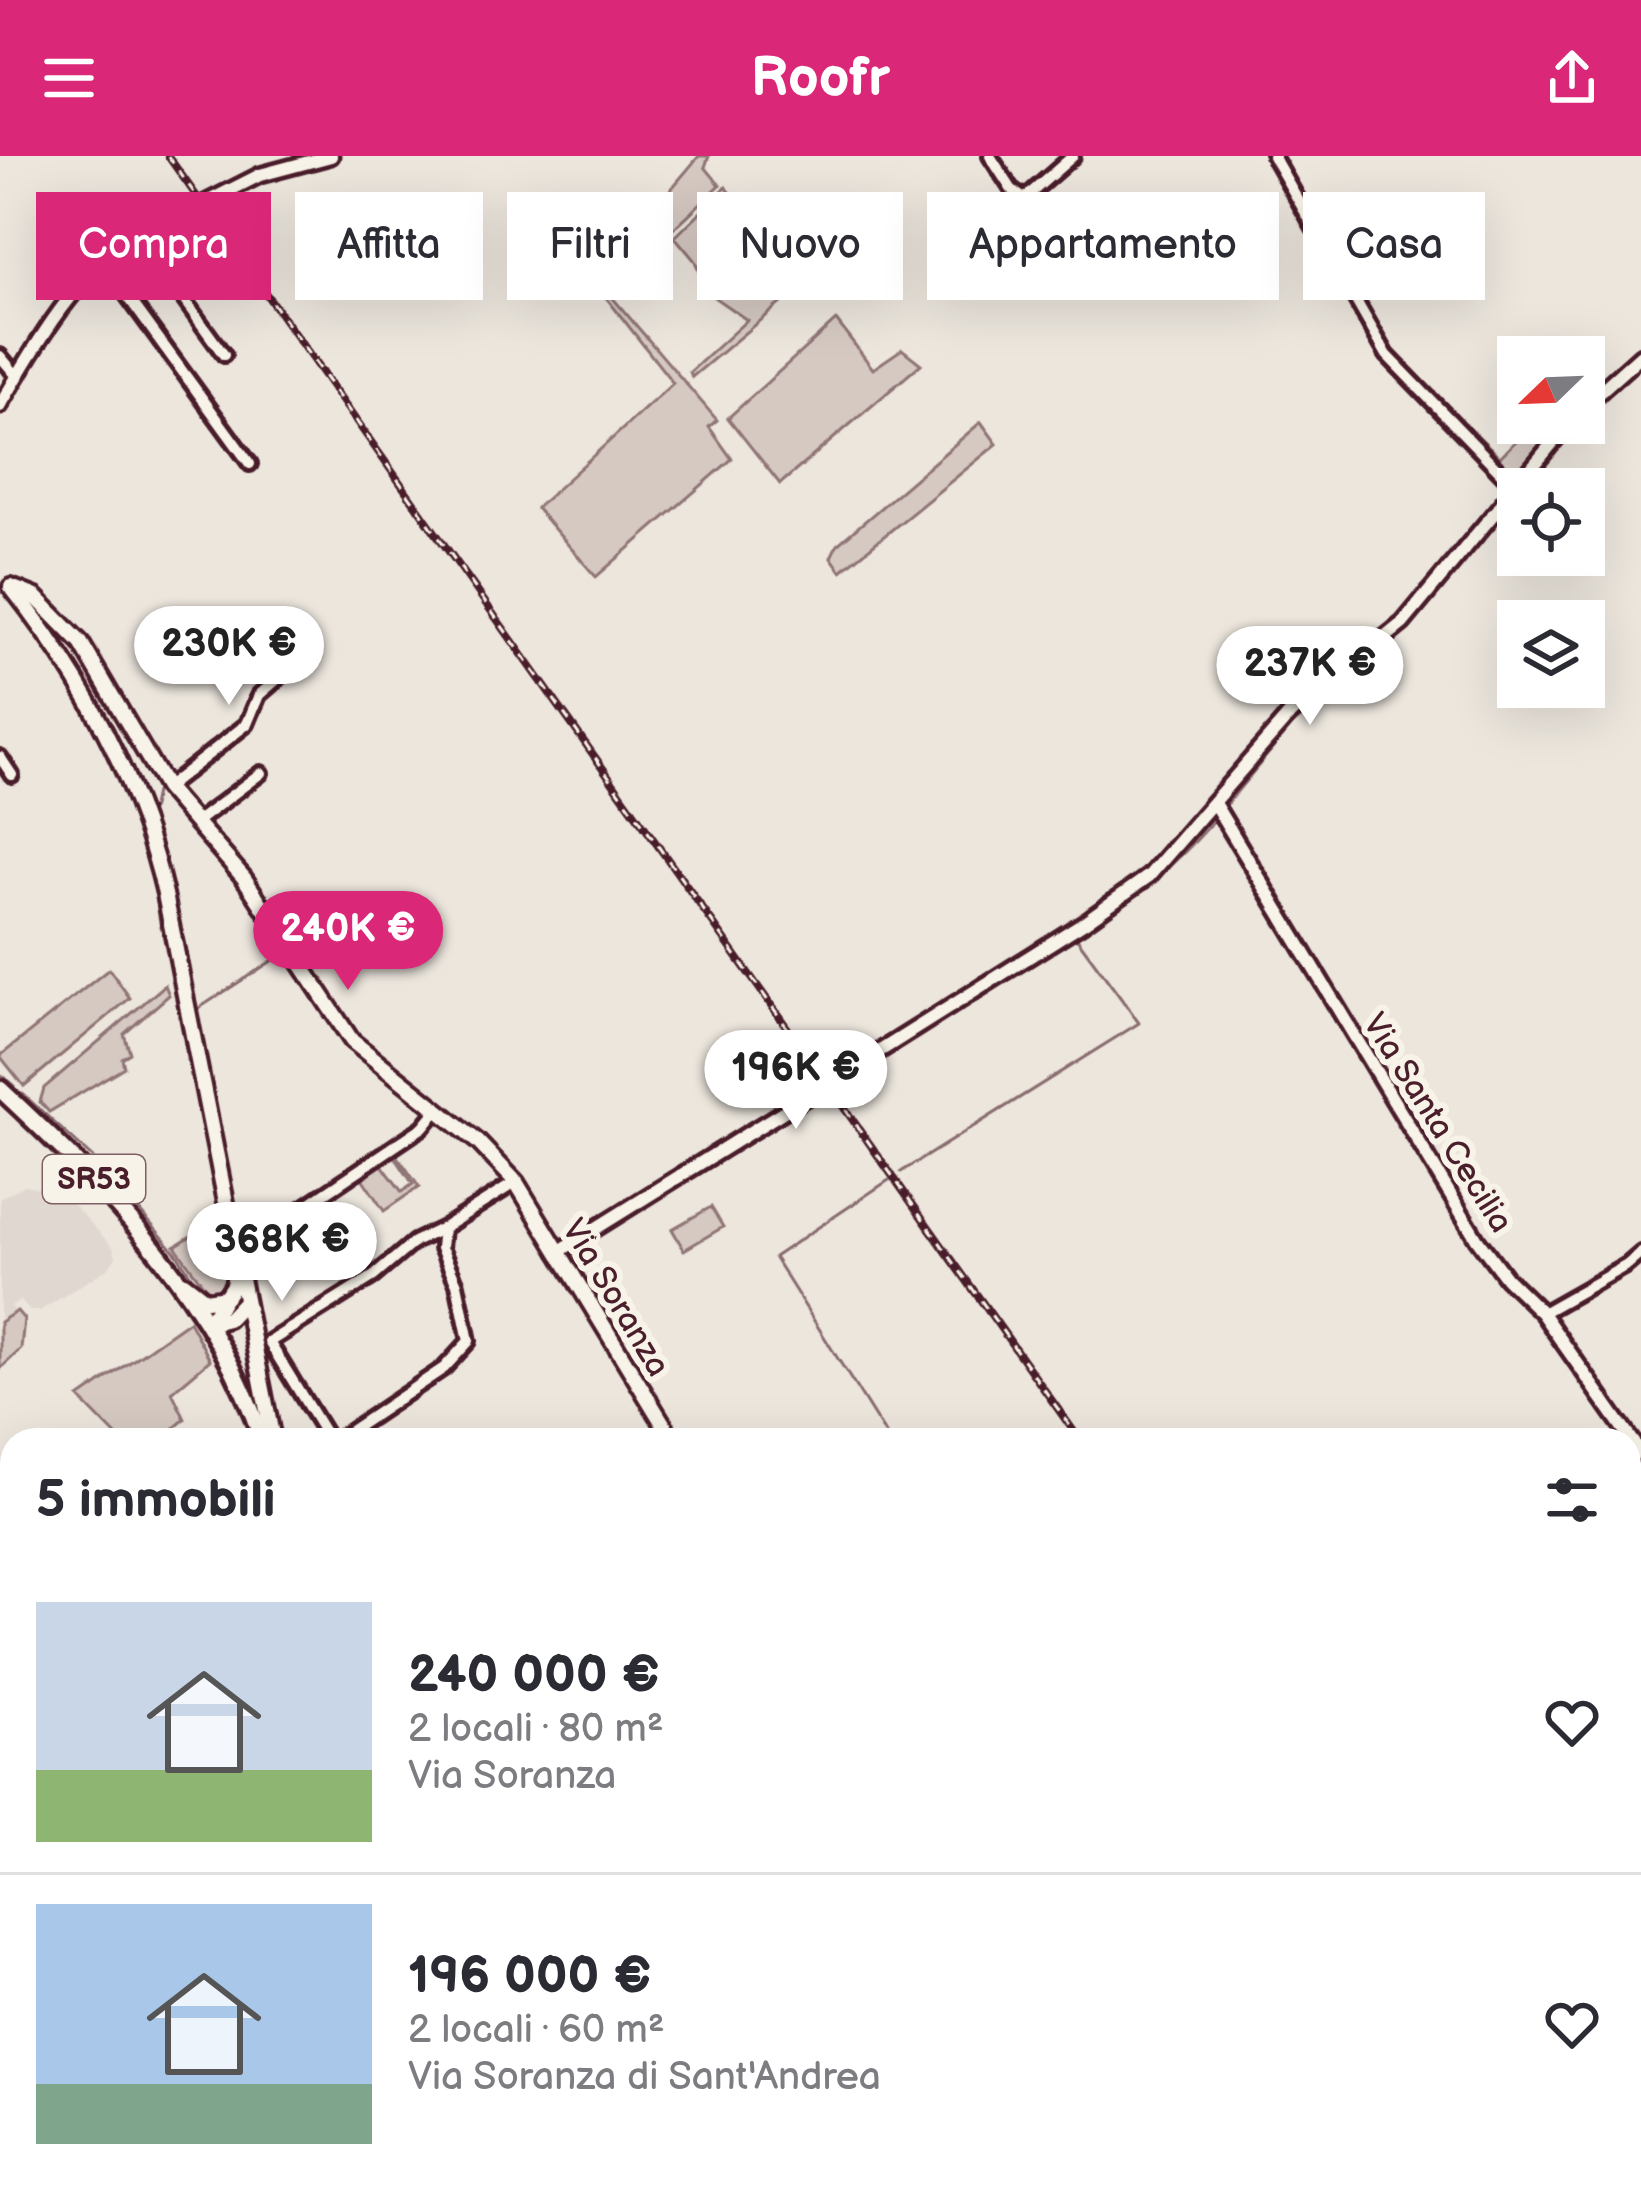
<!DOCTYPE html>
<html lang="it">
<head>
<meta charset="utf-8">
<style>
  body { margin:0; font-family:"Balsamiq Sans",sans-serif; background:#f2f2f3; color:#2b2b33; height:100vh; display:flex; flex-direction:column; font-size:45px; white-space:nowrap }
  * { box-sizing:border-box; margin:0 }
  p { font-size:39px; color:#7c7c81 }
  .icon { flex:none; width:66px; height:66px; fill:none; stroke:currentColor; stroke-width:2; stroke-linecap:round; stroke-linejoin:round }
  .map { position:relative; flex:1; overflow:hidden }
  .panel { position:absolute; left:0px; top:1272px; width:1641px; height:771px; display:flex; flex-direction:column; background:#fff; border-radius:36px 36px 0 0; box-shadow:0 12px 48px #0002 }
  .panel>* { flex:none }
  .guide { position:absolute; left:36px; top:36px; width:1569px; height:108px; display:flex; gap:24px }
  .needle { width:78px; rotate:247deg }
  .fabs { position:absolute; left:1497px; top:180px; display:grid; gap:24px }
  .fabs a { display:grid; place-items:center; width:108px; height:108px; border-radius:0px; background:#fff; box-shadow:0 12px 48px #0002; font-size:60px }
  .price { position:absolute; translate:-50% -102px; padding:0 27px; border-radius:42px; background:#fff; color:#222; font-size:39px; line-height:78px; filter:drop-shadow(0 3px 6px #0008) }
  .price::after { content:''; position:absolute; left:50%; top:72px; width:36px; height:27px; margin-left:-18px; background:inherit; clip-path:polygon(0 0,100% 0,50% 100%) }
  .price.current { background:#db2777; color:#fff }
  ul { padding:0; list-style:none }
  li { display:flex; align-items:center; gap:36px; height:300px; padding:0 36px }
  li+li { border-top:3px solid #e1e1e2 }
  li span { display:grid; place-items:center; flex:none; width:336px; height:240px; border-radius:0px; color:#555 }
  li>.icon { margin-inline-start:auto }
  span .icon { width:144px; height:144px; fill:#fffc; stroke-width:1 }
  li b { font-size:51px }
  h2 { display:flex; justify-content:space-between; align-items:center; height:144px; padding:0 36px; font-size:51px }
  .pill { padding:0 42px; border-radius:0px; background:#fff; box-shadow:0 12px 48px #0002; font-size:42px; line-height:108px }
  .pill.current { background:#db2777; color:#fff }
  header { display:flex; justify-content:space-between; align-items:center; height:156px; padding:0 36px; background:#db2777; color:#fff; font-size:54px; font-weight:700 }
  .map>svg:first-child { display:block }
  .built { fill:#e0d7d0 }
  .green { fill:#d5c9c2; stroke:#907476; stroke-width:3 }
  .lines { fill:none; stroke-linecap:round; stroke-linejoin:round }
  .stream { stroke:#896c6f; stroke-width:3 }
  .canal { stroke:#b39f9d; stroke-width:9 }
  .minor-casing { stroke:#4a1f2b; stroke-width:20 }
  .tertiary-casing { stroke:#4a1f2b; stroke-width:21 }
  .secondary-casing { stroke:#4a1f2b; stroke-width:22 }
  .primary-casing { stroke:#4a1f2b; stroke-width:24 }
  .minor { stroke:#f7f3e8; stroke-width:10 }
  .tertiary { stroke:#f7f3e8; stroke-width:12 }
  .secondary { stroke:#f7f3e8; stroke-width:14 }
  .primary { stroke:#f7f3e8; stroke-width:15 }
  .rail-casing { stroke:#4a1f2b; stroke-width:8 }
  .rail { stroke:#f7f3e8; stroke-width:3; stroke-dasharray:9; stroke-linecap:butt }
  .labels { text-anchor:middle; stroke-width:12; stroke-linejoin:round; paint-order:stroke }
  .shield { fill:#f7f3e8; stroke:#7e5f64; stroke-width:3 }
  .shield-label { font-size:30px; font-weight:bold; fill:#4a1f2b }
  .street-label { font-size:33px; fill:#4a1f2b; stroke:#f7f3e8 }
</style>
</head>
<body>
<header><svg class="icon" aria-label="menu" viewBox="0 0 24 24"><path d="M4 6h16M4 12h16M4 18h16"/></svg>Roofr<svg class="icon" aria-label="share" viewBox="0 0 24 24"><path d="M12 15V3M7 8l5-5 5 5M5 13v7h14v-7"/></svg></header>
<div class="map">
<svg width="1641" height="2041" viewBox="0 0 1641 2041">
  <rect width="100%" height="100%" fill="#ece6dd"/>
  <filter id="ink" filterUnits="userSpaceOnUse"><feTurbulence type="fractalNoise" baseFrequency=".00833" numOctaves="2"/><feDisplacementMap in="SourceGraphic" scale="24" xChannelSelector="R" yChannelSelector="G"/><feConvolveMatrix kernelMatrix="1 2 1 2 8 2 1 2 1" color-interpolation-filters="sRGB"/></filter>
  <g filter="url(#ink)">
    <path class="built" d="M25,1029l38,9 50,53 3,9 -8,12 -68,43h-10l-10,-11 -9,6 4,6 -15,10v-124z
      M1629,1456l12,18v559l-12,-16z"/>
    <path class="green" d="M699,0h10l-4,11 15,18 -50,47 -20,-18z
      M726,31l80,95 -114,95 -2,-5 57,-52 -32,-22 -12,-15 -8,-22 -20,-24z
      M594,120l123,144 -8,7 23,32 -136,118 -60,-69 137,-125 -82,-105z
      M836,164l37,49 29,-20 19,15 -141,120 -52,-66z
      M981,266l16,22 -156,127 -10,-14 6,-12z
      M1534,267h27l-45,55 -10,-5 -43,-42 5,-5 32,31z
      M109,813l21,29 -106,88 -24,-30z
      M165,829l4,10 -45,39 6,19 -8,5 2,9 -75,45 -9,-10 4,-14z
      M397,999l22,32 -35,24 -24,-36 26,-17 -4,7 20,27 11,-8 -18,-27z
      M711,1051l12,20 -39,23 -12,-21z
      M219,1063l9,59 -9,12h-12l-32,-44z
      M17,1155l7,8 -3,30 -21,20v-47z
      M189,1165l21,39 -38,32 13,27 -25,21h-40l-41,-42z"/>
    <g class="lines">
      <path class="stream" d="M33,471l6,9
        M134,591l25,44 82,95
        M156,632l-6,28 17,52
        M130,647l10,33
        M1225,650l67,-81 109,-89 102,-124
        M143,689l9,28
        M170,725l13,69
        M154,727l6,40 9,29
        M266,768l55,83
        M170,804l13,64
        M978,842c86,-53 173,-102 238,-180
        M196,854l88,-57
        M326,860l24,34 68,54
        M184,878l3,26
        M0,918l14,12
        M190,918l3,8
        M23,938l70,64
        M197,941l10,55
        M440,966l36,28
        M99,1008l78,90 19,29
        M901,1016l238,-149 -63,-86
        M211,1018l19,92
        M260,1184l79,-48
        M889,1284l-115,-183 115,-77
        M990,2031l7,10"/>
      <path class="canal" d="M429,2031l3,10"/>
      <defs>
        <path id="minor" d="M990,0l22,34 12,9 49,-43
          M1273,0l114,199 128,132
          M137,79l87,120
          M102,105l148,203
          M0,200l16,19
          M0,601l12,18
          M166,632l81,-64 12,-29 50,-43
          M195,667l66,-50
          M285,1064l138,-93 14,-17
          M1542,1157l85,-48 14,-12
          M329,1284l-60,-98 105,-66 40,-34 29,-14
          M337,1284l107,-72 25,-27 -12,-57 -16,-36 2,-20 73,-46
          M109,2031l6,10"/>
        <path id="tertiary" d="M0,250c33,-57 68,-118 120,-160l140,-71 71,-19
          M1584,250l57,-51
          M1214,647l263,436 29,39 36,35 99,141
          M837,922l246,-155 66,-47 141,-162 113,-91 166,-200
          M558,1096l263,-164
          M1629,1393l12,-7
          M1628,2031l8,10
          M68,2041l15,-10"/>
        <path id="secondary" d="M11,431l25,10 45,46 85,145 78,90 108,163 126,101 38,40 157,258
          M11,431c73,92 127,192 154,307l108,546
          M184,1127l22,17 20,-3
          M208,1168l25,-39 3,-16
          M208,1168l20,-5 17,-18
          M1574,2031l9,10"/>
        <path id="primary" d="M0,933c108,101 215,207 262,351
          M444,2031l3,10"/>
      </defs>
      <use href="#minor" class="minor-casing"/>
      <use href="#tertiary" class="tertiary-casing"/>
      <use href="#secondary" class="secondary-casing"/>
      <use href="#primary" class="primary-casing"/>
      <use href="#minor" class="minor"/>
      <use href="#tertiary" class="tertiary"/>
      <use href="#secondary" class="secondary"/>
      <use href="#primary" class="primary"/>
      <defs>
        <path id="rail" d="M168,0l912,1284
          M1618,2031l7,10"/>
      </defs>
      <use href="#rail" class="rail-casing"/>
      <use href="#rail" class="rail"/>
    </g>
  </g>
  <g class="labels">
    <rect class="shield" x="43" y="999" width="102" height="48" rx="9"/>
    <g class="shield-label">
      <text x="94" y="1033">SR53</text>
    </g>
    <g class="street-label">
      <text transform="translate(1439 966) rotate(58)" y="12">Via Santa Cecilia</text>
      <text transform="translate(617 1141) rotate(59)" y="12">Via Soranza</text>
    </g>
  </g>
</svg>
<div class="fabs">
<a><svg class="needle" viewBox="-14 -14 28 28"><path d="M0-13l5 13h-10z" fill="#e53935"/><path d="M0 13l5-13h-10z" fill="#7c7c81"/></svg></a>
<a><svg class="icon" aria-label="locate" viewBox="0 0 24 24"><circle cx="12" cy="12" r="6"/><path d="M12 2v4M12 18v4M2 12h4M18 12h4"/></svg></a>
<a><svg class="icon" aria-label="layers" viewBox="0 0 24 24"><path d="M12 4l9 5-9 5-9-5zM3 14l9 5 9-5"/></svg></a>
</div>
<b class="price" style="left:229px;top:552px">230K €</b>
<b class="price" style="left:1310px;top:572px">237K €</b>
<b class="price current" style="left:348px;top:837px">240K €</b>
<b class="price" style="left:796px;top:976px">196K €</b>
<b class="price" style="left:282px;top:1148px">368K €</b>
<div class="guide">
<a class="pill current">Compra</a>
<a class="pill">Affitta</a>
<a class="pill">Filtri</a>
<a class="pill">Nuovo</a>
<a class="pill">Appartamento</a>
<a class="pill">Casa</a>
</div>
<section class="panel">
<h2>5 immobili<svg class="icon" aria-label="filters" viewBox="0 0 24 24"><path d="M4 7h16M4 17h16"/><circle cx="9" cy="7" r="2"/><circle cx="15" cy="17" r="2"/></svg></h2>
<ul>
<li><span style="background:linear-gradient(#c9d6e8 70%,#8fb573 0)"><svg class="icon" aria-label="home" viewBox="0 0 24 24"><path d="M3 11l9-7 9 7M6 9v11h12V9"/></svg></span><div><b>240 000 €</b><p>2 locali · 80 m²</p><p>Via Soranza</p></div><svg class="icon" aria-label="heart" viewBox="0 0 24 24"><path d="M12 20l-8-8c-3-5 5-10 8-4 3-6 11-1 8 4z"/></svg></li>
<li><span style="background:linear-gradient(#a9c7e8 75%,#7fa58c 0)"><svg class="icon" aria-label="home" viewBox="0 0 24 24"><path d="M3 11l9-7 9 7M6 9v11h12V9"/></svg></span><div><b>196 000 €</b><p>2 locali · 60 m²</p><p>Via Soranza di Sant'Andrea</p></div><svg class="icon" aria-label="heart" viewBox="0 0 24 24"><path d="M12 20l-8-8c-3-5 5-10 8-4 3-6 11-1 8 4z"/></svg></li>
</ul>
</section>
</div>
</body>
</html>
